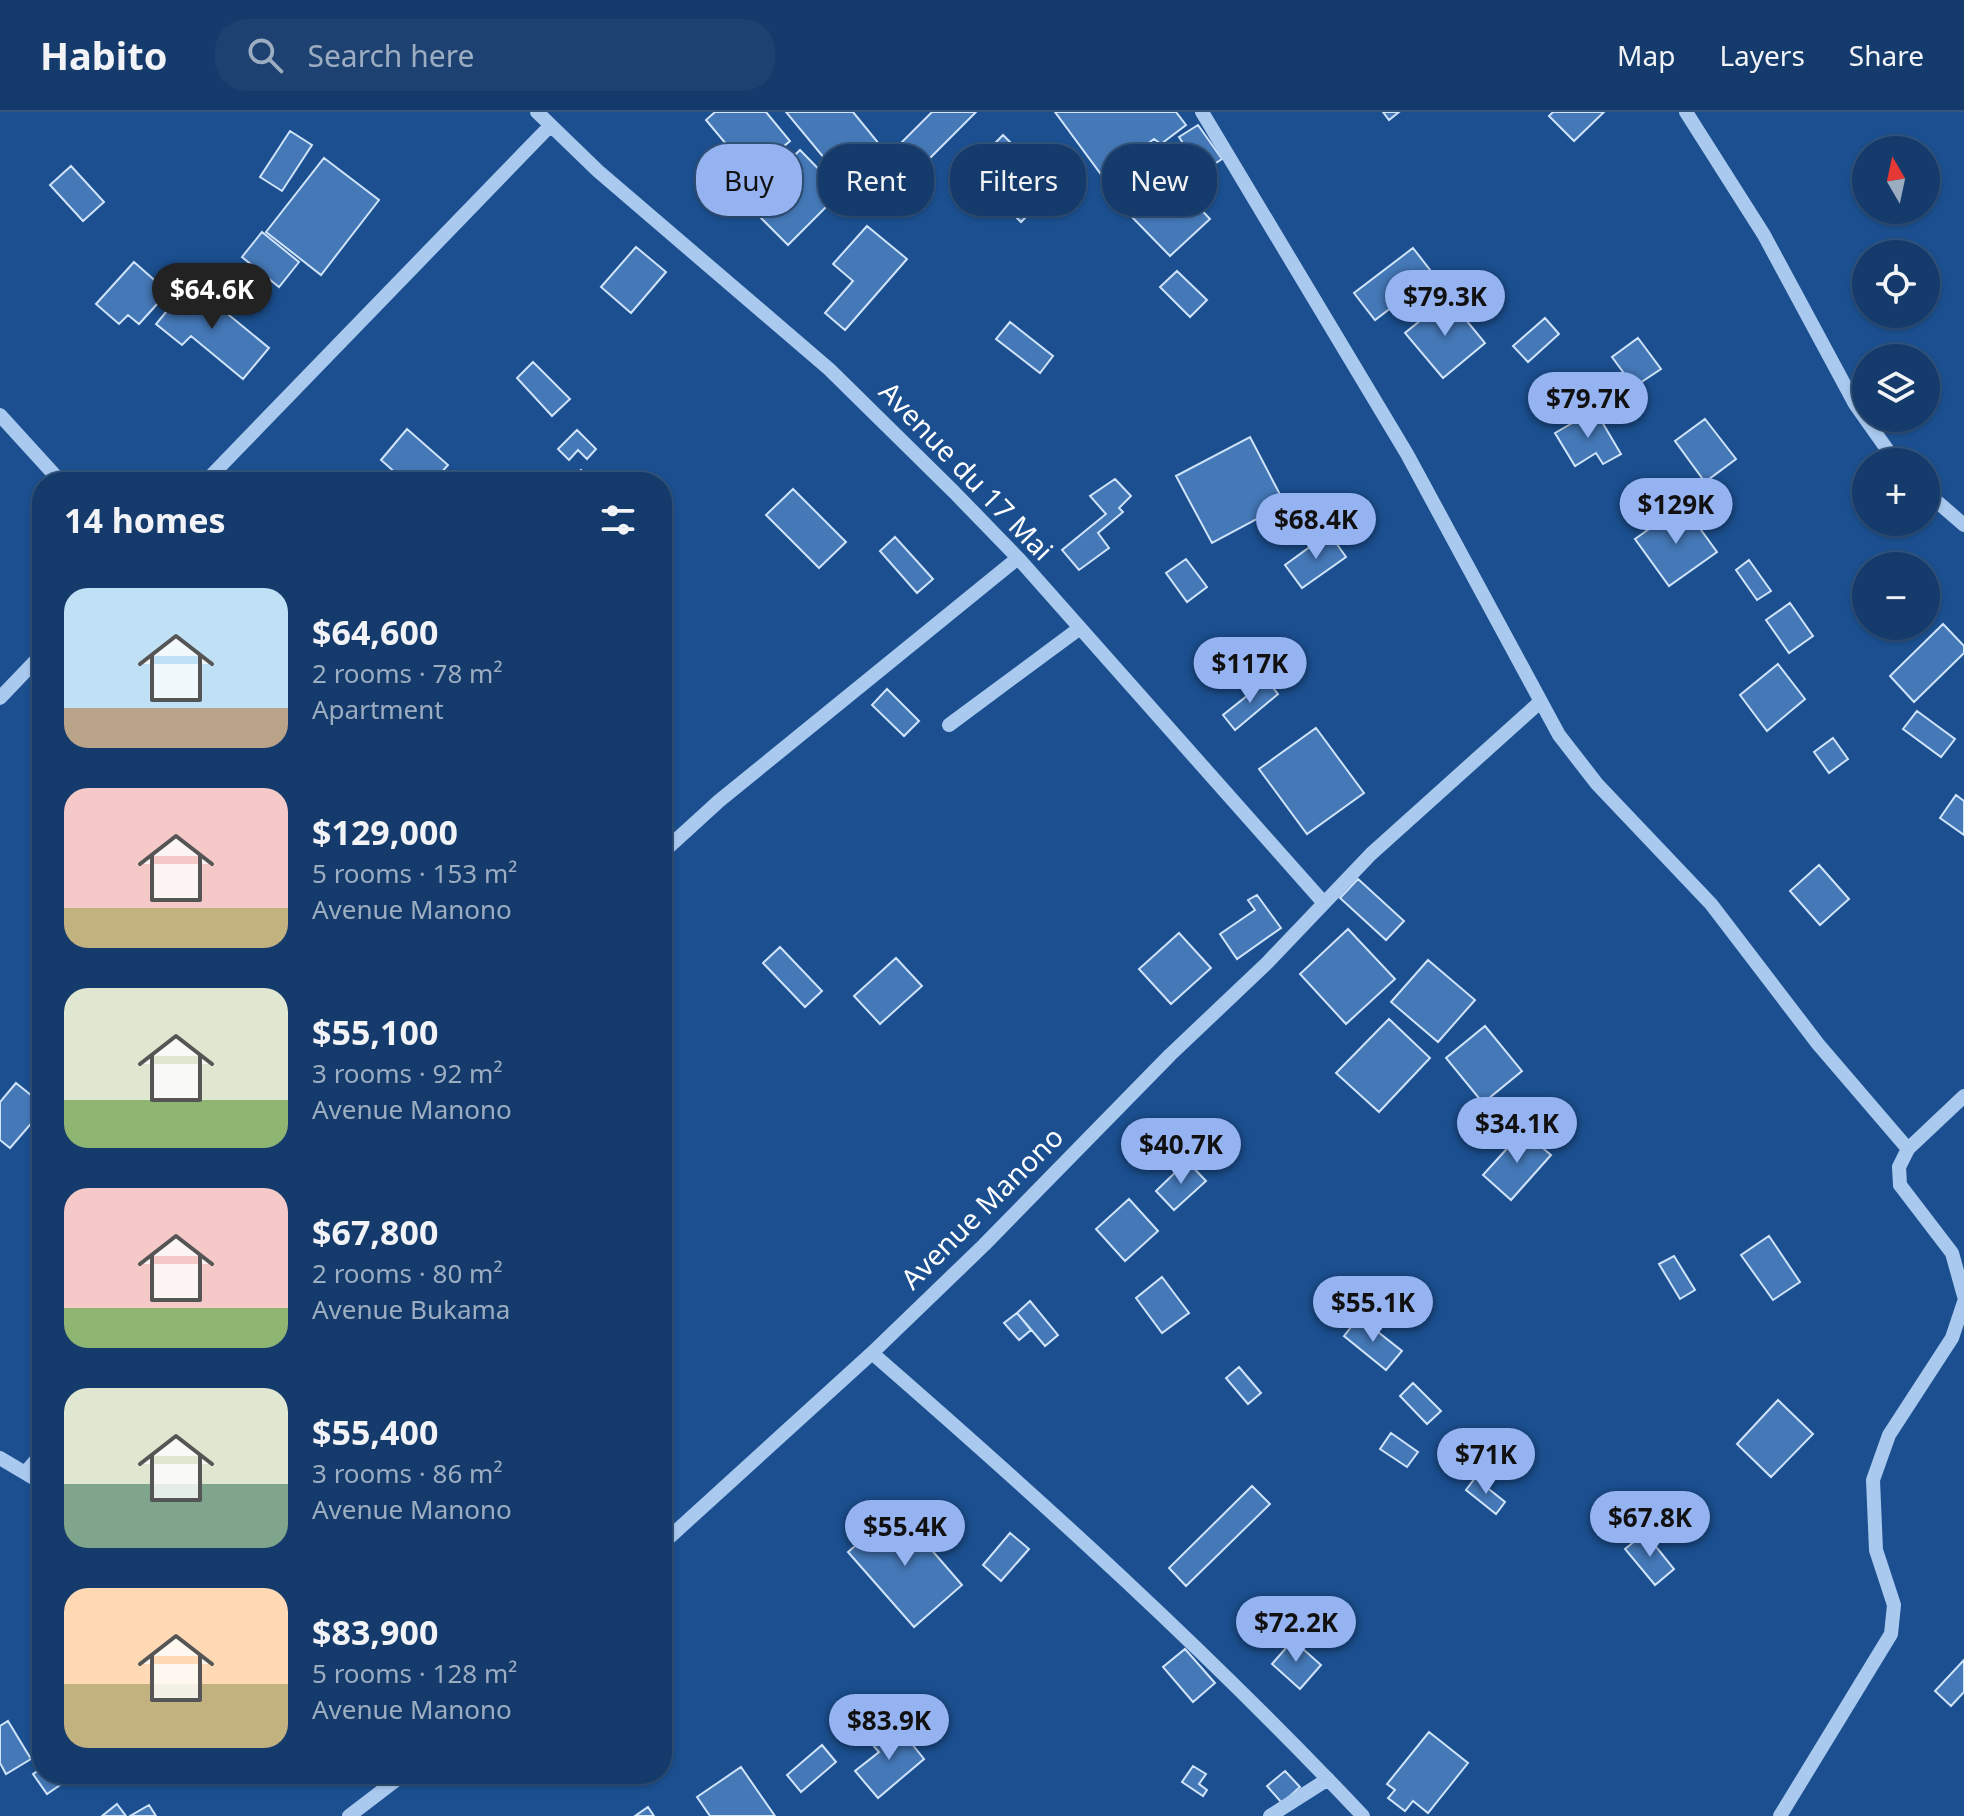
<!DOCTYPE html>
<html lang="en">
<head>
<meta charset="utf-8">
<style>
  body { margin:0; font-family:"Noto Sans",sans-serif; background:#1d4271; color:#f1f3f6; height:100vh; display:flex; flex-direction:column; font-size:30px; white-space:nowrap }
  * { box-sizing:border-box; margin:0 }
  p { font-size:26px; color:#9dadc1 }
  .icon { flex:none; width:44px; height:44px; fill:none; stroke:currentColor; stroke-width:2; stroke-linecap:round; stroke-linejoin:round }
  .map { position:relative; flex:1; overflow:hidden }
  .drawer { position:absolute; left:32px; top:360px; width:640px; height:1312px; display:flex; flex-direction:column; background:#143b6b; border-radius:32px; box-shadow:0 2px 6px #0004,0 0 0 2px #33557e }
  .drawer>* { flex:none }
  .hud { position:absolute; left:696px; top:32px; width:760px; height:72px; display:flex; gap:16px }
  .needle { width:52px; rotate:351deg }
  .buttons { position:absolute; left:1852px; top:24px; display:grid; gap:16px }
  .buttons a { display:grid; place-items:center; width:88px; height:88px; border-radius:50%; background:#143b6b; box-shadow:0 2px 6px #0004,0 0 0 2px #33557e; font-size:40px }
  .price { position:absolute; translate:-50% -68px; padding:0 18px; border-radius:28px; background:#95b2f1; color:#111; font-size:26px; line-height:52px; filter:drop-shadow(0 2px 4px #0008) }
  .price::after { content:''; position:absolute; left:50%; top:48px; width:24px; height:18px; margin-left:-12px; background:inherit; clip-path:polygon(0 0,100% 0,50% 100%) }
  .price.current { background:#222; color:#fff }
  ul { padding:0; list-style:none }
  li { display:flex; align-items:center; gap:24px; height:200px; padding:0 32px }
  li span { display:grid; place-items:center; flex:none; width:224px; height:160px; border-radius:24px; color:#555 }
  li>.icon { margin-inline-start:auto }
  span .icon { width:96px; height:96px; fill:#fffc; stroke-width:1 }
  li b { font-size:34px }
  h2 { display:flex; justify-content:space-between; align-items:center; height:96px; padding:0 32px; font-size:34px }
  .chip { padding:0 28px; border-radius:32px; background:#143b6b; box-shadow:0 2px 6px #0004,0 0 0 2px #33557e; font-size:28px; line-height:72px }
  .chip.current { background:#95b2f1; color:#111 }
  header { display:flex; align-items:center; gap:48px; box-sizing:border-box; height:112px; padding:0 40px; background:#143b6b; border-bottom:2px solid #33557e }
  header strong { font-size:38px }
  nav { display:flex; gap:44px; margin-inline-start:auto; font-size:28px }
  .search { width:560px; height:72px; background:#1d4271; display:flex; align-items:center; gap:20px; box-sizing:border-box; padding:0 28px; border-radius:32px; color:#9dadc1; font-size:30px }
  .map>svg:first-child { display:block }
  .building { fill:#4478b7; stroke:#cfe3fa; stroke-width:2 }
  .lines { fill:none; stroke-linecap:round; stroke-linejoin:round }
  .minor { stroke:#a9c9ee; stroke-width:14 }
  .labels { text-anchor:middle; stroke-width:6; stroke-linejoin:round; paint-order:stroke }
  .street-label { font-size:28px; fill:#fff; stroke:#1b4f8f }
</style>
</head>
<body>
<header>
<strong>Habito</strong>
<div class="search"><svg class="icon" aria-label="search" viewBox="0 0 24 24"><circle cx="10" cy="10" r="6"/><path d="M15 15l6 6"/></svg>Search here</div>
<nav><a>Map</a><a>Layers</a><a>Share</a></nav>
</header>
<div class="map">
<svg width="1964" height="1704" viewBox="0 0 1964 1704">
  <rect width="100%" height="100%" fill="#1b4f8f"/>
  <path class="building" d="M715,0h51l24,29 -43,36 -5,-6 -8,7 -19,-23 12,-10 -21,-25z
    M786,0h67l36,44 -40,32z
    M932,0h44l-59,59 -22,-22z
    M1055,0h121l10,13 -25,19 -7,-5 -51,38z
    M1383,0h16l-10,8z
    M1553,0h51l-30,29 -25,-25z
    M1198,13l24,34 -20,13 -23,-35z
    M290,19l22,14 -30,46 -22,-14z
    M1003,23l46,46 -5,5 8,5 -31,31 -52,-52z
    M800,38l41,42 -53,53 -31,-31 11,-10 -11,-12z
    M324,46l55,42 -58,75 -55,-43z
    M71,54l33,36 -21,19 -33,-36z
    M1181,54l23,23 -12,11 18,19 -40,37 -41,-42z
    M867,114l40,33 -62,71 -20,-17 28,-32 -20,-17z
    M262,120l37,30 -20,25 -37,-30z
    M636,135l30,25 -35,41 -30,-26z
    M1413,136l21,27 -59,45 -21,-27z
    M134,150l34,30 -29,32 -11,-9 -9,9 -23,-20z
    M1177,159l30,29 -17,17 -30,-30z
    M190,171l79,65 -26,31 -52,-43 -9,9 -26,-21z
    M1448,186l37,45 -42,35 -38,-45z
    M1545,206l14,16 -31,28 -15,-16z
    M1010,210l43,34 -13,17 -44,-34z
    M1638,226l23,31 -27,18 -22,-30z
    M533,250l37,37 -18,17 -35,-38z
    M1595,298l26,44 -18,10 -7,-11 -21,13 -20,-33z
    M1705,307l31,40 -31,23 -30,-41z
    M407,317l41,36 -15,17h-27l-25,-22z
    M577,318l19,19 -9,10 -9,-9 -9,10 -11,-11z
    M1250,325l35,67 -73,39 -36,-67z
    M581,358l11,12h-24z
    M1115,367l16,17 -12,12 4,4 -25,21 11,15 -30,22 -17,-20 44,-36 -16,-18z
    M793,377l53,53 -27,26 -53,-53z
    M662,386l8,7 -8,8z
    M1683,393l34,47 -48,34 -34,-47z
    M1329,421l17,24 -44,31 -17,-23z
    M895,425l38,42 -16,14 -37,-42z
    M1186,447l21,28 -20,15 -21,-29z
    M1749,448l22,31 -14,9 -21,-30z
    M1790,491l23,33 -24,17 -23,-33z
    M1943,512l21,22v7l-50,49 -24,-26z
    M1778,552l27,35 -38,32 -27,-36z
    M1267,568l11,14 -43,36 -12,-15z
    M887,577l32,32 -15,15 -32,-31z
    M1917,599l38,28 -14,18 -38,-28z
    M1316,616l48,65 -57,41 -48,-65z
    M1833,626l15,21 -19,14 -15,-21z
    M1956,683l8,6v34l-24,-17z
    M1819,753l30,34 -29,26 -30,-34z
    M1358,767l46,42 -18,19 -46,-42z
    M1257,783l24,33 -44,31 -17,-25 35,-24 -7,-10z
    M1348,817l47,50 -49,45 -46,-50z
    M1179,821l32,35 -40,36 -32,-35z
    M780,835l42,44 -17,16 -42,-44z
    M896,846l26,28 -42,38 -26,-28z
    M1428,848l47,40 -37,42 -47,-40z
    M1389,907l41,39 -51,54 -43,-39z
    M1485,914l37,45 -39,32 -37,-45z
    M16,971l26,21v7l-32,37 -10,-8v-38z
    M1523,1019l28,24 -40,45 -28,-25z
    M1187,1049l19,20 -32,29 -18,-19z
    M1129,1087l29,32 -33,30 -29,-32z
    M1769,1124l31,46 -27,18 -32,-45z
    M1674,1144l21,34 -15,9 -21,-35z
    M1162,1165l27,36 -27,20 -26,-35z
    M1030,1189l28,34 -13,11 -28,-33z
    M1017,1201l14,17 -12,10 -15,-17z
    M1359,1205l43,34 -16,19 -42,-34z
    M1239,1255l22,26 -13,11 -22,-26z
    M1413,1271l28,28 -14,13 -27,-28z
    M1778,1288l35,34 -42,43 -34,-33z
    M1391,1321l27,19 -11,15 -27,-18z
    M1475,1366l30,24 -9,12 -30,-24z
    M1252,1374l18,18 -84,82 -17,-18z
    M897,1398l65,75 -48,42 -66,-75z
    M1010,1421l19,16 -28,32 -18,-16z
    M1645,1421l29,36 -19,16 -30,-36z
    M1293,1528l28,25 -21,24 -28,-25z
    M1185,1537l30,34 -22,19 -30,-35z
    M1964,1548v32l-13,14 -16,-15z
    M8,1609l23,38 -25,15 -6,-11v-37z
    M896,1612l28,35 -46,39 -23,-27 24,-19 -7,-8z
    M1429,1620l39,31 -40,50 -15,-12 -8,10 -17,-13 7,-8 -8,-6z
    M822,1633l14,17 -35,30 -14,-17z
    M1193,1654l13,8 -7,10 8,6 -4,6 -21,-14z
    M741,1655l34,49h-65l-13,-19z
    M42,1656v6h34l-29,20 -14,-20z
    M1285,1659l15,16 -18,16 -15,-17z
    M117,1692l9,12h-24z
    M149,1693l7,11h-26z
    M648,1695l6,9h-19z"/>
  <g class="lines">
    <path class="minor" d="M537,0l61,59 231,198 125,123 64,66 305,344
      M1202,0l205,342 152,281 38,49 114,120 107,140 90,105
      M1686,0l78,123 91,169 41,58
      M0,303l61,67
      M205,370l344,-355
      M1926,380l38,33
      M0,586l42,-44
      M949,613l131,-97
      M662,741l57,-52 299,-243
      M1964,984l-56,53 -9,18 1,18 52,68 12,43
      M872,1241c170,148 336,299 491,463
      M0,1346l42,25
      M25,1361l17,-20
      M662,1432l210,-191 112,-108 186,-190 97,-92 104,-109 169,-152
      M349,1704l55,-42
      M1270,1704l58,-37
      M1780,1704l111,-182 3,-29 -18,-55 -3,-70 16,-45 63,-97 12,-36"/>
  </g>
  <g class="labels">
    <g class="street-label">
      <text transform="translate(966 359) rotate(46)" y="10">Avenue du 17 Mai</text>
      <text transform="translate(982 1096) rotate(-45)" y="10">Avenue Manono</text>
    </g>
  </g>
</svg>
<div class="buttons">
<a><svg class="needle" viewBox="-14 -14 28 28"><path d="M0-13l5 13h-10z" fill="#e53935"/><path d="M0 13l5-13h-10z" fill="#9dadc1"/></svg></a>
<a><svg class="icon" aria-label="locate" viewBox="0 0 24 24"><circle cx="12" cy="12" r="6"/><path d="M12 2v4M12 18v4M2 12h4M18 12h4"/></svg></a>
<a><svg class="icon" aria-label="layers" viewBox="0 0 24 24"><path d="M12 4l9 5-9 5-9-5zM3 14l9 5 9-5"/></svg></a>
<a>+</a>
<a>−</a>
</div>
<b class="price current" style="left:212px;top:219px">$64.6K</b>
<b class="price" style="left:1445px;top:226px">$79.3K</b>
<b class="price" style="left:1588px;top:328px">$79.7K</b>
<b class="price" style="left:1676px;top:434px">$129K</b>
<b class="price" style="left:1316px;top:449px">$68.4K</b>
<b class="price" style="left:1250px;top:593px">$117K</b>
<b class="price" style="left:1517px;top:1053px">$34.1K</b>
<b class="price" style="left:1181px;top:1074px">$40.7K</b>
<b class="price" style="left:1373px;top:1232px">$55.1K</b>
<b class="price" style="left:1486px;top:1384px">$71K</b>
<b class="price" style="left:1650px;top:1447px">$67.8K</b>
<b class="price" style="left:905px;top:1456px">$55.4K</b>
<b class="price" style="left:1296px;top:1552px">$72.2K</b>
<b class="price" style="left:889px;top:1650px">$83.9K</b>
<div class="hud">
<a class="chip current">Buy</a>
<a class="chip">Rent</a>
<a class="chip">Filters</a>
<a class="chip">New</a>
</div>
<section class="drawer">
<h2>14 homes<svg class="icon" aria-label="filters" viewBox="0 0 24 24"><path d="M4 7h16M4 17h16"/><circle cx="9" cy="7" r="2"/><circle cx="15" cy="17" r="2"/></svg></h2>
<ul>
<li><span style="background:linear-gradient(#bfe0f5 75%,#b9a48a 0)"><svg class="icon" aria-label="home" viewBox="0 0 24 24"><path d="M3 11l9-7 9 7M6 9v11h12V9"/></svg></span><div><b>$64,600</b><p>2 rooms · 78 m²</p><p>Apartment</p></div></li>
<li><span style="background:linear-gradient(#f6c9c9 75%,#c2b280 0)"><svg class="icon" aria-label="home" viewBox="0 0 24 24"><path d="M3 11l9-7 9 7M6 9v11h12V9"/></svg></span><div><b>$129,000</b><p>5 rooms · 153 m²</p><p>Avenue Manono</p></div></li>
<li><span style="background:linear-gradient(#dfe7d0 70%,#8fb573 0)"><svg class="icon" aria-label="home" viewBox="0 0 24 24"><path d="M3 11l9-7 9 7M6 9v11h12V9"/></svg></span><div><b>$55,100</b><p>3 rooms · 92 m²</p><p>Avenue Manono</p></div></li>
<li><span style="background:linear-gradient(#f6c9c9 75%,#8fb573 0)"><svg class="icon" aria-label="home" viewBox="0 0 24 24"><path d="M3 11l9-7 9 7M6 9v11h12V9"/></svg></span><div><b>$67,800</b><p>2 rooms · 80 m²</p><p>Avenue Bukama</p></div></li>
<li><span style="background:linear-gradient(#dfe7d0 60%,#7fa58c 0)"><svg class="icon" aria-label="home" viewBox="0 0 24 24"><path d="M3 11l9-7 9 7M6 9v11h12V9"/></svg></span><div><b>$55,400</b><p>3 rooms · 86 m²</p><p>Avenue Manono</p></div></li>
<li><span style="background:linear-gradient(#ffd9b3 60%,#c2b280 0)"><svg class="icon" aria-label="home" viewBox="0 0 24 24"><path d="M3 11l9-7 9 7M6 9v11h12V9"/></svg></span><div><b>$83,900</b><p>5 rooms · 128 m²</p><p>Avenue Manono</p></div></li>
</ul>
</section>
</div>
</body>
</html>
